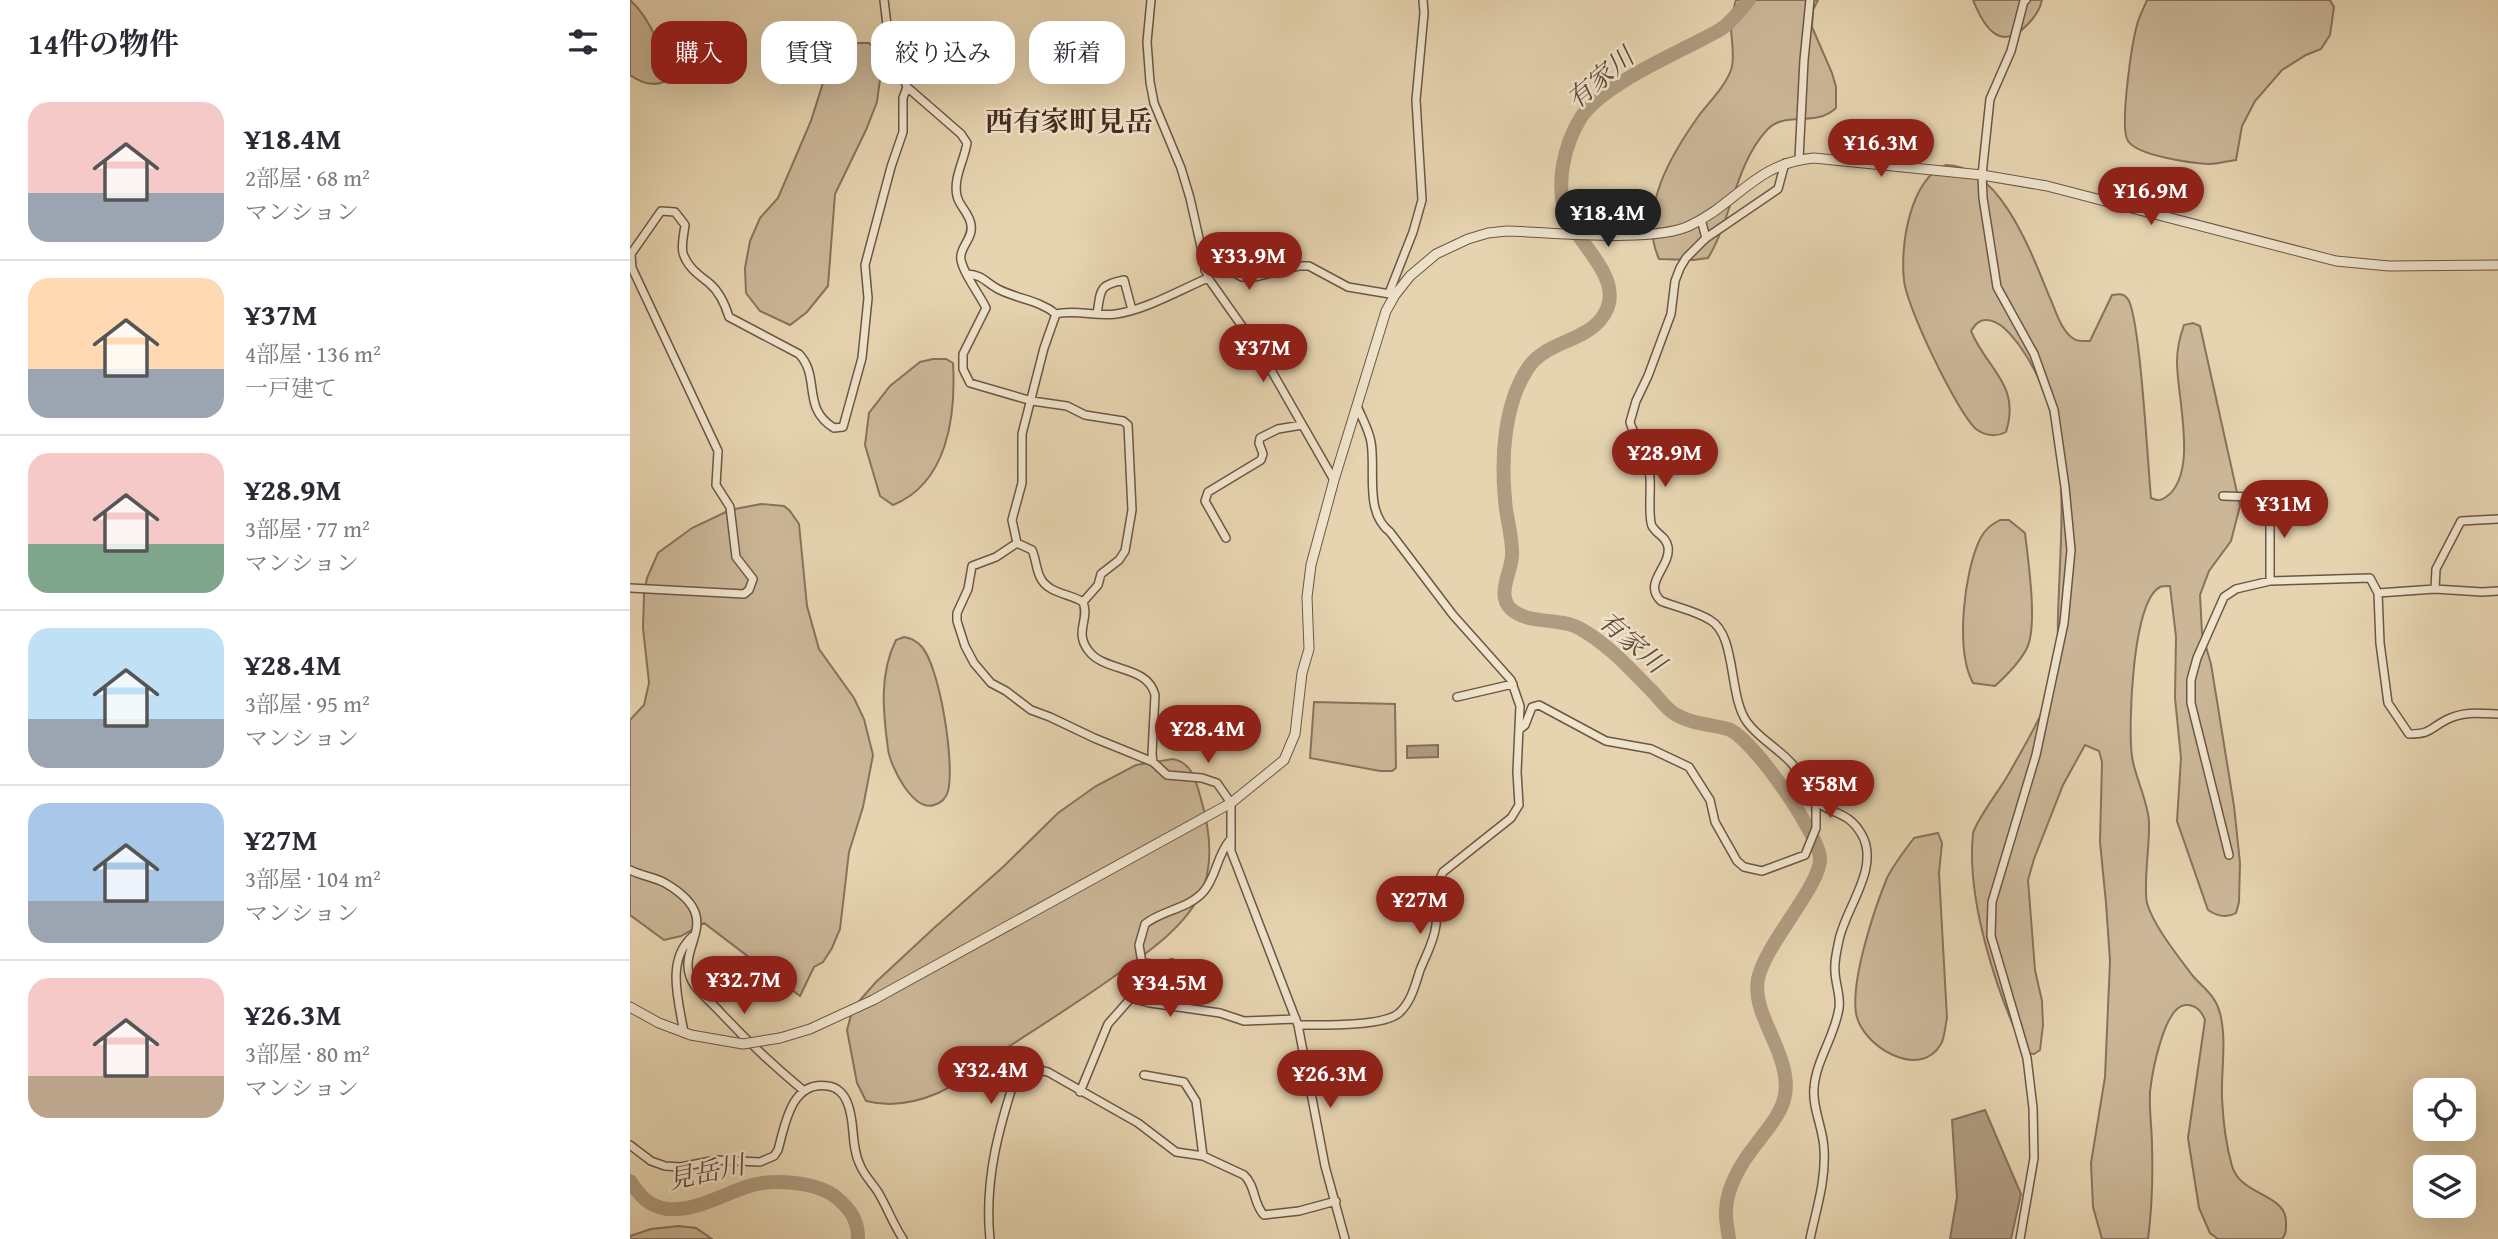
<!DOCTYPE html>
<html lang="ja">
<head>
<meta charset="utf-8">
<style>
  body { margin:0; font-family:"Gentium Book Plus","Noto Serif JP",serif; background:#f2f2f3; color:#2b2b33; height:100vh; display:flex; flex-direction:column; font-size:26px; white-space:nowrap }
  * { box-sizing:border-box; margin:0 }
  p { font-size:23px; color:#7c7c81 }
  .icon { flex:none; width:38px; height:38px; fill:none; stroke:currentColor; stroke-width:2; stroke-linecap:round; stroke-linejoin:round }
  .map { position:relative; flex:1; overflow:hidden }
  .panel { display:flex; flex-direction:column; background:#fff; width:630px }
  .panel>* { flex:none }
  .banner { position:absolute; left:21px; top:21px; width:665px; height:63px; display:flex; gap:14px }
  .tools { position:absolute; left:1783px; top:1078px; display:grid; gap:14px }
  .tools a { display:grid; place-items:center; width:63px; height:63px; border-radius:14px; background:#fff; box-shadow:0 7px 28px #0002; font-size:35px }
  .price { position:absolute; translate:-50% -60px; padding:0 16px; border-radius:24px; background:#8f2418; color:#fff; font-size:23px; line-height:46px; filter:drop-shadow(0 2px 4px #0008) }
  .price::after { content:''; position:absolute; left:50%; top:42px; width:21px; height:16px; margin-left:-10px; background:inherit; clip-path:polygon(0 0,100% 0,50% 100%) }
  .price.active { background:#222; color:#fff }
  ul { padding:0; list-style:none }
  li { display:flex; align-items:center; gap:21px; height:175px; padding:0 28px }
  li+li { border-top:2px solid #e1e1e2 }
  li span { display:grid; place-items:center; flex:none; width:196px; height:140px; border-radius:21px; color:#555 }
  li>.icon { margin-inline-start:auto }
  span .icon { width:84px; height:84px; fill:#fffc; stroke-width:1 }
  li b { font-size:30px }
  h2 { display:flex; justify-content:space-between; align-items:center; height:84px; padding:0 28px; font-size:30px }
  .tag { padding:0 24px; border-radius:21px; background:#fff; box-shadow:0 7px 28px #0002; font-size:24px; line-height:63px }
  .tag.active { background:#8f2418; color:#fff }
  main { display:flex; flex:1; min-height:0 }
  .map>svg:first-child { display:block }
  .green { fill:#cbb798; stroke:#88725c; stroke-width:2 }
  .water { fill:#af9b7f; stroke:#856f59; stroke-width:2 }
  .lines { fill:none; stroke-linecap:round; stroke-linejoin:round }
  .river { stroke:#af9b7f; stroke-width:14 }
  .minor-casing { stroke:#6d5644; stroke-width:10 }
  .tertiary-casing { stroke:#6d5644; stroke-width:11 }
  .minor { stroke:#efe3cc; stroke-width:7 }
  .tertiary { stroke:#efe3cc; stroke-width:9 }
  .tertiary-bridge-casing { stroke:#6d5644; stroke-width:11; stroke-linecap:butt }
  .tertiary-bridge { stroke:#efe3cc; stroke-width:9 }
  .labels { text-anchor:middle; stroke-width:5; stroke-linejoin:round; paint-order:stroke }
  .water-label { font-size:26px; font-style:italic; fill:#604838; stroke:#efe3cc }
  .quarter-label { font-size:28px; font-weight:bold; fill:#452c20; stroke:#efe3cc }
</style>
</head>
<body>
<main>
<section class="panel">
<h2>14件の物件<svg class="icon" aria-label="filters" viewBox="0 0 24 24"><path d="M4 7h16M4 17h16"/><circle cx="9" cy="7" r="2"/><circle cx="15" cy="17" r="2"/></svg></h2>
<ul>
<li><span style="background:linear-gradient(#f6c9c9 65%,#9aa5b1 0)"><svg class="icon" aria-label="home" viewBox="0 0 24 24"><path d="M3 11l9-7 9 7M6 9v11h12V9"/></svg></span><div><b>¥18.4M</b><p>2部屋 · 68 m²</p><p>マンション</p></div></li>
<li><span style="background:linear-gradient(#ffd9b3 65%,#9aa5b1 0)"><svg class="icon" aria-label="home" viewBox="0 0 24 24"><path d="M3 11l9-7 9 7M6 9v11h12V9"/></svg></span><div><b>¥37M</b><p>4部屋 · 136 m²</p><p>一戸建て</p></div></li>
<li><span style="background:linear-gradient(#f6c9c9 65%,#7fa58c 0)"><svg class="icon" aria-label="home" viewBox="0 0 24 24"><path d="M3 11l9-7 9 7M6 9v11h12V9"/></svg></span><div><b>¥28.9M</b><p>3部屋 · 77 m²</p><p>マンション</p></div></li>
<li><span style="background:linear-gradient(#bfe0f5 65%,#9aa5b1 0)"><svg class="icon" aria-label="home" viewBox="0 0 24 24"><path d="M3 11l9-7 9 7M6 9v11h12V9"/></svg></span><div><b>¥28.4M</b><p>3部屋 · 95 m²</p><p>マンション</p></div></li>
<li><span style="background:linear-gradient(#a9c7e8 70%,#9aa5b1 0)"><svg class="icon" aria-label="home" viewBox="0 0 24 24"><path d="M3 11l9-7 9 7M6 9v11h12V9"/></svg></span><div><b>¥27M</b><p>3部屋 · 104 m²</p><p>マンション</p></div></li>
<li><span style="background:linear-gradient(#f6c9c9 70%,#b9a48a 0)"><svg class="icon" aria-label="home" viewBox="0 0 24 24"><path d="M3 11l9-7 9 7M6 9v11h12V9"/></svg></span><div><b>¥26.3M</b><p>3部屋 · 80 m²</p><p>マンション</p></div></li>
</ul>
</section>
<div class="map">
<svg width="1868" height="1239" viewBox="0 0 1868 1239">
  <rect width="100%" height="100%" fill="#e6d4b0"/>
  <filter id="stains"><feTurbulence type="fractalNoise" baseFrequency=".00286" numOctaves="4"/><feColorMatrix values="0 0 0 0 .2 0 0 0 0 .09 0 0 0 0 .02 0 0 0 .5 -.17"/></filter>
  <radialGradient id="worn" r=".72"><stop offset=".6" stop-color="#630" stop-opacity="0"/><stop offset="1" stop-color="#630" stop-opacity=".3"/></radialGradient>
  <path class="green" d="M0,0c16,14 42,60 34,82 -13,5 -24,0 -34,-7z
    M1106,0h82l-5,10 -1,17 20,46 4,14v21c-21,20 -51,2 -69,22 -32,34 -35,89 -59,128l-15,2 -34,-1c-22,-49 13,-106 41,-145 11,-14 25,-28 31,-44 5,-14 -1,-34 0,-49 1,-7 3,-14 5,-21z
    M1343,0h69c-2,9 -7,17 -14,24 -27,29 -44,4 -55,-24z
    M1517,0h183l4,7 -4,28 -9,14 -15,6 -24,15 -27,31 -13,25 -6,34c-9,1 -18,4 -27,4 -18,-1 -71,-8 -81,-23 -9,-13 4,-98 9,-116 2,-9 7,-17 10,-25z
    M225,43h14l14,14 -6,45 -11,28 -31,64 -7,92 -21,26 -17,13 -30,-14 -14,-18 -1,-25 5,-27 10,-23 18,-20 33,-77 16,-51 17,-22z
    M1316,165c55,1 86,90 104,133 6,13 11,33 24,41 5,3 10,2 16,2l22,-46c6,-1 11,-2 15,3 13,12 21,171 24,200 7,3 9,3 15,-1 33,-23 11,-99 11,-135 0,-12 3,-26 7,-37l9,-2 7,3 40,180 -9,35 -22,30 -9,24 2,38 9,31 23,142 6,57 -1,39 -3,11c-10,6 -19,3 -28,-3l-31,-89 4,-63 -6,-60 1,-61 -6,-51c-3,0 -8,0 -10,1 -28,15 -32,140 -28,170 3,20 17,47 17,66 1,20 -6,63 -2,80 6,22 31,53 45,72 11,13 23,19 28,38 7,27 1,57 2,85 1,22 4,47 10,68 9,31 56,27 54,58 0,7 0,10 -4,15h-64l-8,-6 -11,-25 -11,-70 17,-118c-3,-9 -10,-16 -20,-15 -21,2 -33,68 -35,87 -1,18 2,37 2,54 1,31 0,62 -4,93h-46l-9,-32 -2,-44 14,-86 5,-116 -4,-58 -6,-61 2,-80 -3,-11 -14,-6 -22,40 -29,74 -6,21 7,90 7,31 1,24 -3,25 -6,4 -8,-1c-29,-58 -60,-154 -53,-219 1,-11 28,-46 35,-59 16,-28 34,-59 45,-89 8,-22 4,-47 5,-69 2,-90 18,-194 -39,-272 -8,-10 -18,-24 -32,-25 -8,-1 -12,5 -16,11 16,39 50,53 35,101 -9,5 -21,4 -30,-3 -19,-17 -70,-123 -72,-149 -4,-35 6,-101 42,-115z
    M303,359h13l7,4c3,52 -5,120 -60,142l-13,-9 -15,-51 4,-32 21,-27 30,-24z
    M131,504l23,2 6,5 9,13 8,82 12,43 35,49 10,21 9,36 -10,52 -14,45 -9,77 -8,19 -9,14 -9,5 -14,29 -96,-73 -23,13 -17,4 -34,-25v-195l14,-15 5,-22 -6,-55 1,-34 3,-16 11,-25 34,-25 38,-18z
    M1370,520h9l16,13c3,27 13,92 2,115 -7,14 -21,28 -32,38l-22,-3c-18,-33 -9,-111 7,-144 5,-10 11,-14 20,-19z
    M274,637c7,1 13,4 18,10 18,21 33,117 26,144 -2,8 -7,12 -14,14 -21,7 -44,-39 -46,-56 -5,-37 -9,-75 8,-109z
    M684,702l81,2 1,64 -4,3h-12l-70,-13z
    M543,759c20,4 23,23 28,40 9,31 14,68 -2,98 -17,32 -51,55 -80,76 -40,29 -82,55 -123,82 -19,12 -38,29 -58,38 -23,10 -48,14 -72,8l-9,-18 -10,-53 6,-22 23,-26 58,-54 69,-61 55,-54 38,-27 40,-21z
    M1308,833l4,10 -3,30 8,145c-2,8 -2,19 -6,26 -21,37 -80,2 -85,-31 -5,-34 18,-103 31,-135 7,-14 18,-28 27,-40z
    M49,1226l17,2 16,11h-82v-3l21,-7z"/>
  <path class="water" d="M808,745v12l-31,1v-12z
    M1355,1110l36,84 -10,45h-61l7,-42 -5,-77z"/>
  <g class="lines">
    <path class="river" d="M0,1181c10,15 18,25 37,28 28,3 56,-15 82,-23 24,-8 69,-4 88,12 14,12 21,22 21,41
      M1099,1239c-1,-8 -3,-16 -3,-24 -1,-26 15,-52 31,-72 11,-15 25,-30 28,-48 7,-41 -34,-79 -27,-116 7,-35 64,-95 62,-121 -2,-25 -68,-121 -92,-129 -17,-5 -37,-5 -53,-15 -9,-5 -16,-16 -23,-23 -23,-23 -44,-47 -73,-63 -20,-11 -51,-3 -68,-19 -15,-14 0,-36 1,-53 1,-19 -6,-38 -7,-56 -4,-43 -1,-96 23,-132 17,-26 55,-26 73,-49 30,-37 -25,-75 -36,-107 -9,-30 -1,-66 15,-93 22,-36 104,-68 141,-90 11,-7 20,-20 28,-29"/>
    <defs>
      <path id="minor" d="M254,0l5,42 18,45 54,47 6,9c-3,18 -14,35 -10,53 2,10 13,18 14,29 2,12 -8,19 -10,30 -3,12 20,41 25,53l-23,46v15l7,14 62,18 35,5 18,9 38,6 5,4 4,85 -7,41 -6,9 -18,14 -3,11 -15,17
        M521,0l-4,42 3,40 4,21 27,65 9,30 18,80 55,78 71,124
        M1169,159l5,-99 6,-60
        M1155,163l-7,26 -72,49 -20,20 -6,10 -5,13 -4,33 -23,62 -12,25 -6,21c2,9 8,16 12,24 5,10 7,21 8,32 1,11 -2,40 2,48 5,9 14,10 16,21 3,20 -26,36 -7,54 15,6 35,10 49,19 27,15 18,76 37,102 12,17 33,27 46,43 9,11 13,27 23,36 15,14 32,9 46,34 18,33 -16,72 -23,105 -2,10 -5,21 -4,31 0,12 6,25 4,37 -4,28 -23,52 -25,80 -2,21 10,42 10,62 2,31 -8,60 -14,89
        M1071,219l5,19
        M575,270l22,-1 15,8 9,1 48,-12h10l39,21 42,7
        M337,274c16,1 18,8 31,15 19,10 41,11 58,25
        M759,293l24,-61 9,-32 -6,-100 8,-87 -1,-13
        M467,314c4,-24 1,-29 27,-34l8,30
        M1593,496l68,2
        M1640,499v82
        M596,538l-21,-37 3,-9 53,-32 2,-6 -4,-11 1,-5 18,-9 24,-4
        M387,543l-21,14 -24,9 -4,23 -11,24v8l8,25 9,17 17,20 15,8 25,19 19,7 44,21 59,24 14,13 35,3 15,5 14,20v48l67,174 27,141 20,73
        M0,588l114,6 5,-4 4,-11 -17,-22 -6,-50 -14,-22 2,-34 -86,-183 -1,-14 30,-43 14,1 10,13c-1,8 -4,21 -2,28 4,14 16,22 26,30 11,9 16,21 20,34l70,37c22,23 2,54 35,74l9,-1 19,-69 6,-60 -3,-33 26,-98 12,-35v-34l4,-11
        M1805,589l1,-20 25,-48 37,-2
        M1748,593l57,-4 47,3 16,-1
        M827,697l56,-13
        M890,729l5,-4 7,-18 7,-2 67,36 45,8 38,18 21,33 5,22 22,39 7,6 18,4 43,-16 11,-27v-27
        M523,762l-1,-8 3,-59c-8,-31 -51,-22 -67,-45 -14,-19 2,-30 -5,-48 -14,-9 -35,-8 -43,-25 -4,-8 -4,-18 -8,-27l-15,-7 -5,-23 10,-37v-49l22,-86 12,-34c20,-5 40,3 60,0 29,-4 64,-24 92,-36
        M1599,855l-38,-152v-23l6,-22 27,-61 12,-8 34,-8 100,-3 8,15 2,50 8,60 21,31c22,0 20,-5 37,-14 17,-9 34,-7 52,-6
        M0,870c12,6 24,7 35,13 67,39 3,65 30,103 7,9 18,18 26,27 26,28 53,53 83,78
        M512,963l22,2 1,6
        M534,965l8,-2 7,3
        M501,998l11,-35 -3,-18 6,-21c17,-14 44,-15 59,-33 12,-14 13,-35 25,-50
        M668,1025c22,0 85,2 101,-12 12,-11 16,-27 21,-43 6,-15 14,-28 16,-45 2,-18 -2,-36 7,-53l68,-54 8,-13 -2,-33 3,-66 -9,-26 -58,-65 -63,-83c-26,-20 -14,-61 -19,-90 -2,-12 -9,-24 -14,-36
        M54,1033c-5,-31 -19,-73 9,-97
        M514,1075l40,7 12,19 7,55
        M450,1092l28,-68 23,-26 19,5 70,10 24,8 52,-2
        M0,1145l21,16 14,5 16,1 35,-7 44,2 14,-6 4,-6c7,-25 13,-70 50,-64 9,1 16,8 19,16 9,20 3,43 13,63 4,10 12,18 18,27 9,15 15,32 25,47
        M360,1239c-6,-59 9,-112 27,-167l8,-5 23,5 90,51 38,29 27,4 41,19c12,11 9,29 20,40l35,-4 37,-10
        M1390,1239l14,-81 -1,-50 -6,-50 -36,-122 1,-34 44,-147 28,-132 7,-73 -6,-63 -11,-77 -20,-56 -37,-67 -14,-89 -1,-23 8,-76 21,-48 13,-50 2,-1"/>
      <path id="tertiary" d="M0,1007l29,16 32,12
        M150,1038l30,-9 63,-29 358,-197 53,-43 11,-26 7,-61 7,-24 -2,-52 4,-32 23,-85 52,-169 9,-16 15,-19 26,-22 32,-15 20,-6 19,-2c44,1 145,12 182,-5 48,-22 66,-63 125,-68l168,17 65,11 289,75 53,5 109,-1"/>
    </defs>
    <use href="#minor" class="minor-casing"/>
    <use href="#tertiary" class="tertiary-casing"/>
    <use href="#minor" class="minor"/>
    <use href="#tertiary" class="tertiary"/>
    <defs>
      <path id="tertiary-bridge" d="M61,1035l52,9 37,-6"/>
    </defs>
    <use href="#tertiary-bridge" class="tertiary-bridge-casing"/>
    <use href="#tertiary-bridge" class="tertiary-bridge"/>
  </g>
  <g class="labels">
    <g class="water-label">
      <text transform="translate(970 78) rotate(-40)" y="9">有家川</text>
      <text transform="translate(1002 642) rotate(41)" y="9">有家川</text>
      <text transform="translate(76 1172) rotate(-12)" y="9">見岳川</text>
    </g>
    <g class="quarter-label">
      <text x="439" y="131">西有家町見岳</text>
    </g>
  </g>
  <rect width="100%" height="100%" filter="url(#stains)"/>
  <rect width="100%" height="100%" fill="url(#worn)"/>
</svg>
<div class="tools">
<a><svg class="icon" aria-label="locate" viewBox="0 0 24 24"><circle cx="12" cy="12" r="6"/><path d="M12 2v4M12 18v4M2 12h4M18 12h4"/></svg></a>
<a><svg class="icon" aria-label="layers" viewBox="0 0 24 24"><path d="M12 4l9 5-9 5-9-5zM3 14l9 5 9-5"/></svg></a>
</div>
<b class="price" style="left:1251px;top:179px">¥16.3M</b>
<b class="price" style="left:1521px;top:227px">¥16.9M</b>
<b class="price active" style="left:978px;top:249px">¥18.4M</b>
<b class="price" style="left:619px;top:292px">¥33.9M</b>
<b class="price" style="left:633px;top:384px">¥37M</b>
<b class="price" style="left:1035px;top:489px">¥28.9M</b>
<b class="price" style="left:1654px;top:540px">¥31M</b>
<b class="price" style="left:578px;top:765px">¥28.4M</b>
<b class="price" style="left:1200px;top:820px">¥58M</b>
<b class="price" style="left:790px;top:936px">¥27M</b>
<b class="price" style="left:114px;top:1016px">¥32.7M</b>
<b class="price" style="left:540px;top:1019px">¥34.5M</b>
<b class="price" style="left:361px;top:1106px">¥32.4M</b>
<b class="price" style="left:700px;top:1110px">¥26.3M</b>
<div class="banner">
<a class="tag active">購入</a>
<a class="tag">賃貸</a>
<a class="tag">絞り込み</a>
<a class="tag">新着</a>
</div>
</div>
</main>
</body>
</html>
